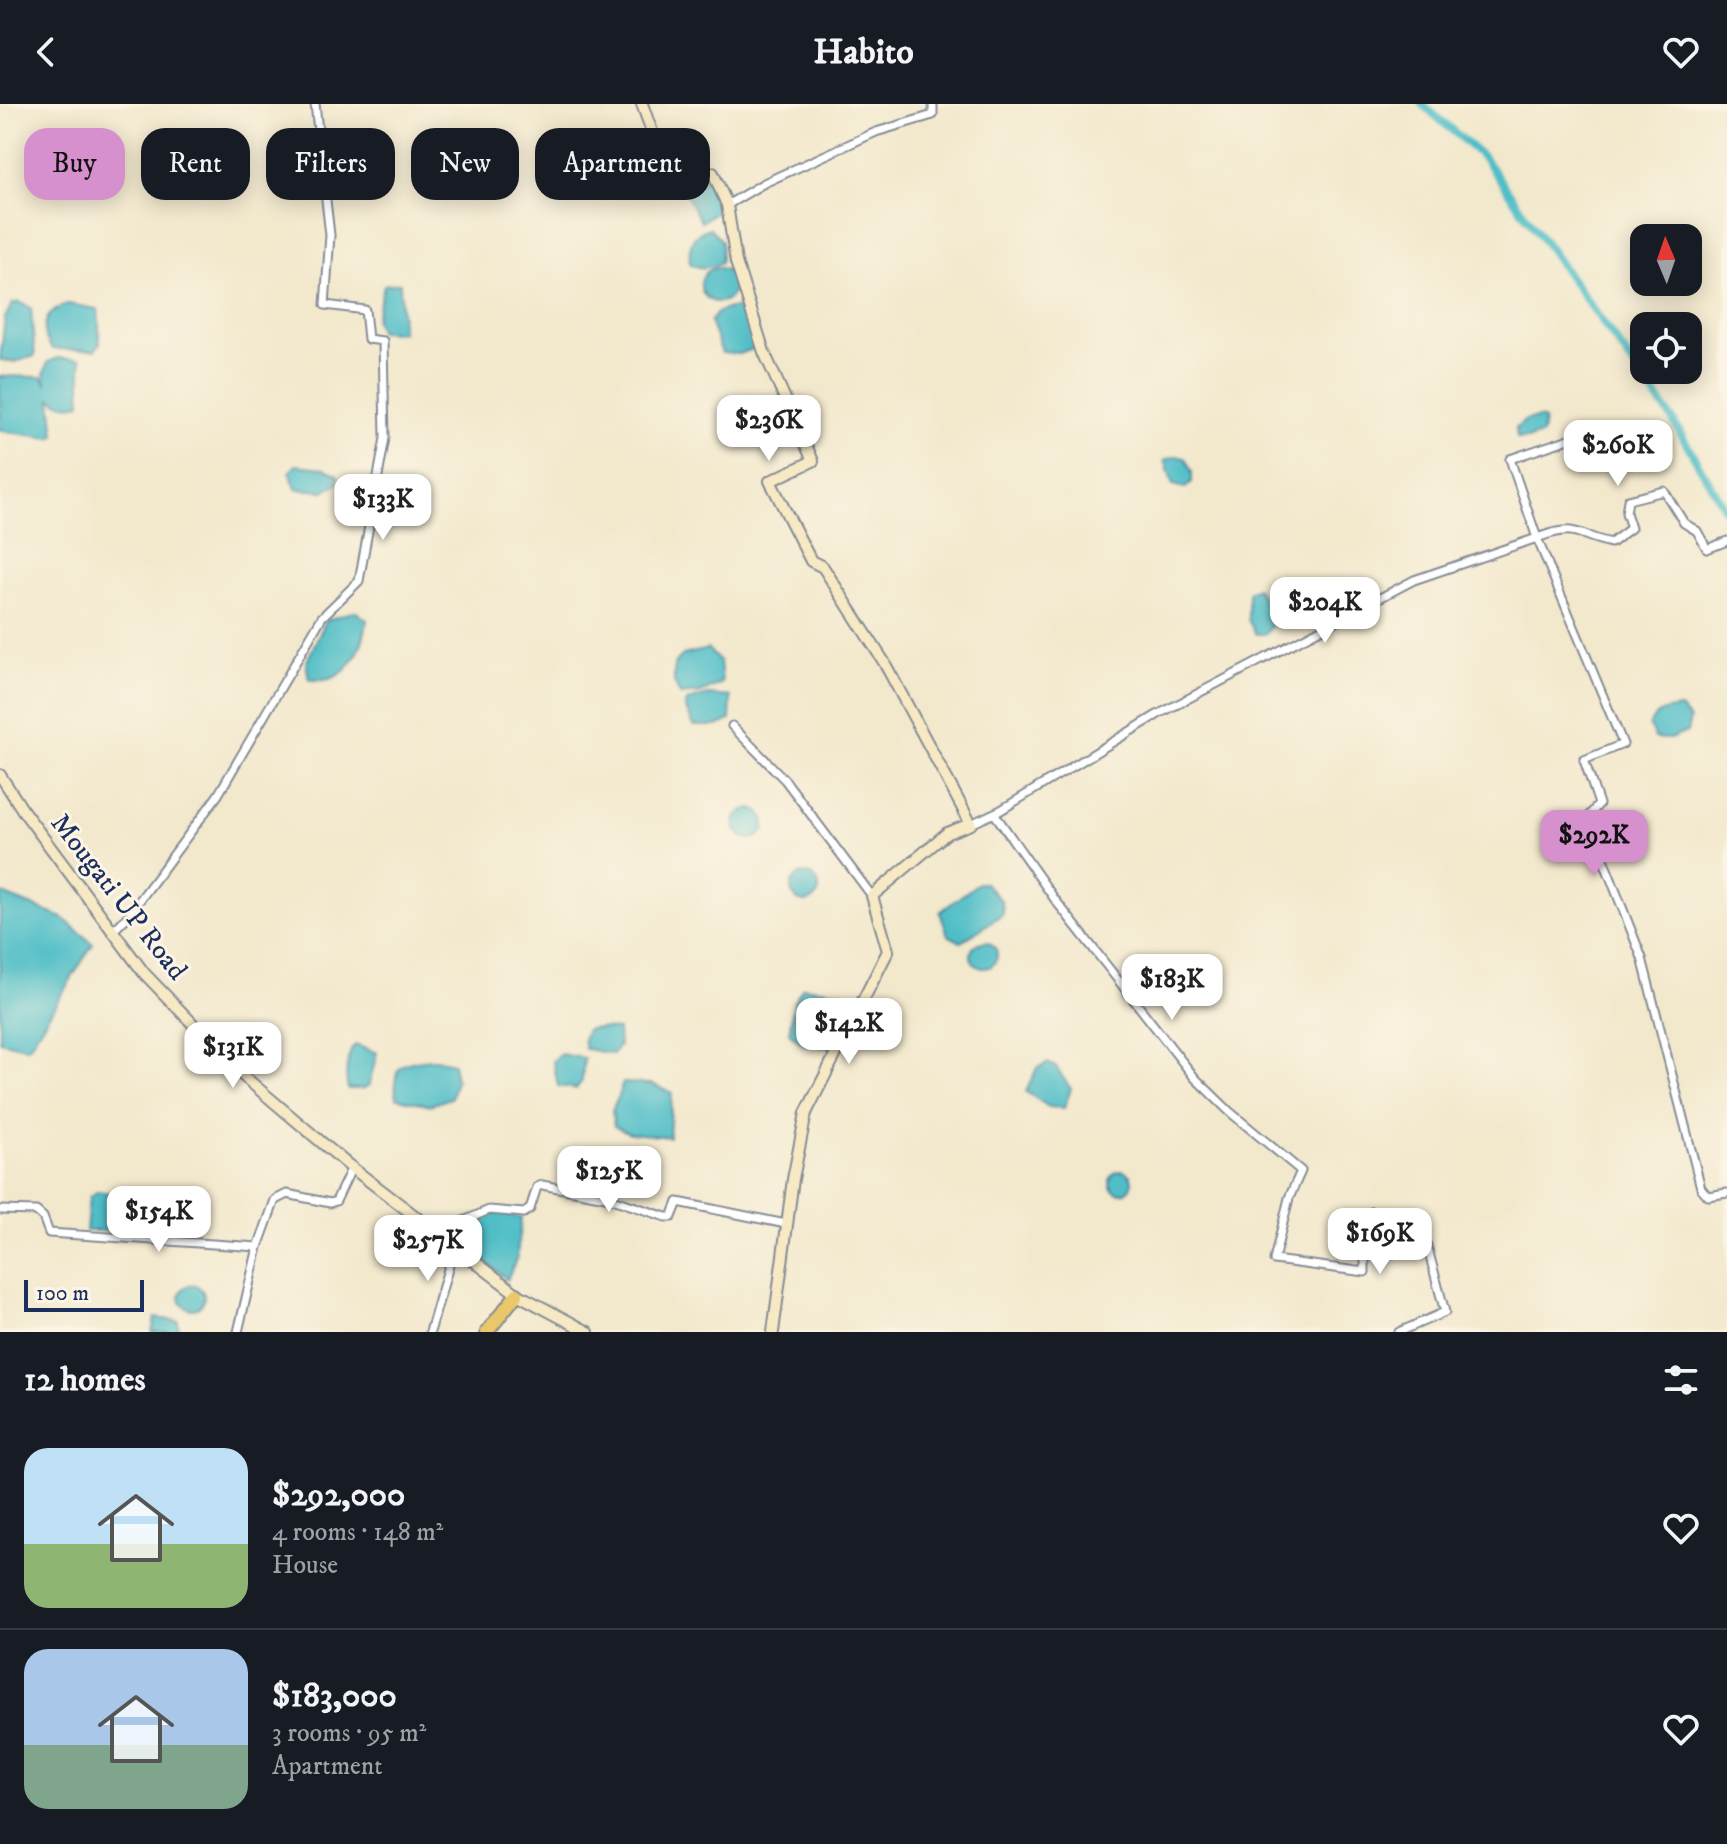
<!DOCTYPE html>
<html lang="en">
<head>
<meta charset="utf-8">
<style>
  body { margin:0; font-family:"IM FELL DW Pica",serif; background:#20242c; color:#f1f3f6; height:100vh; display:flex; flex-direction:column; font-size:30px; white-space:nowrap }
  * { box-sizing:border-box; margin:0 }
  p { font-size:26px; color:#9ea1a6 }
  .icon { flex:none; width:44px; height:44px; fill:none; stroke:currentColor; stroke-width:2; stroke-linecap:round; stroke-linejoin:round }
  .map { position:relative; height:1228px; overflow:hidden }
  .side { display:flex; flex-direction:column; background:#171b24; flex:1 }
  .side>* { flex:none }
  .hud { position:absolute; left:24px; top:24px; width:800px; height:72px; display:flex; gap:16px }
  .needle { width:52px; rotate:358deg }
  .fabs { position:absolute; left:1630px; top:120px; display:grid; gap:16px }
  .fabs a { display:grid; place-items:center; width:72px; height:72px; border-radius:16px; background:#171b24; box-shadow:0 4px 20px #0003; font-size:40px }
  .scale { position:absolute; left:24px; bottom:20px; width:120px; box-sizing:border-box; padding-left:8px; border:4px solid #1b2f5e; border-top:0; font-size:22px; line-height:28px; white-space:nowrap; color:#1b2f5e; -webkit-text-stroke:6px #fcf5e5; paint-order:stroke }
  .price { position:absolute; translate:-50% -68px; padding:0 18px; border-radius:16px; background:#fff; color:#222; font-size:26px; line-height:52px; filter:drop-shadow(0 2px 4px #0008) }
  .price::after { content:''; position:absolute; left:50%; top:48px; width:24px; height:18px; margin-left:-12px; background:inherit; clip-path:polygon(0 0,100% 0,50% 100%) }
  .price.current { background:#d690ce; color:#111 }
  ul { padding:0; list-style:none }
  li { display:flex; align-items:center; gap:24px; height:200px; padding:0 24px }
  li+li { border-top:2px solid #363941 }
  li span { display:grid; place-items:center; flex:none; width:224px; height:160px; border-radius:24px; color:#555 }
  li>.icon { margin-inline-start:auto }
  span .icon { width:96px; height:96px; fill:#fffc; stroke-width:1 }
  li b { font-size:34px }
  h2 { display:flex; justify-content:space-between; align-items:center; height:96px; padding:0 24px; font-size:34px }
  .tag { padding:0 28px; border-radius:24px; background:#171b24; box-shadow:0 4px 20px #0003; font-size:28px; line-height:72px }
  .tag.current { background:#d690ce; color:#111 }
  header { display:flex; justify-content:space-between; align-items:center; height:104px; padding:0 24px; background:#171b24; font-size:36px; font-weight:700 }
  .map>svg:first-child { display:block }
  .water { fill:#50bec7; stroke:#367692; stroke-width:2 }
  .lines { fill:none; stroke-linecap:round; stroke-linejoin:round }
  .canal { stroke:#50bec7; stroke-width:8 }
  .street-casing { stroke:#868c95; stroke-width:11 }
  .secondary-casing { stroke:#868c95; stroke-width:14 }
  .primary-casing { stroke:#868c95; stroke-width:16 }
  .street { stroke:#fff; stroke-width:7 }
  .secondary { stroke:#f7e9c3; stroke-width:10 }
  .primary { stroke:#eac769; stroke-width:12 }
  .labels { text-anchor:middle; stroke-width:6; stroke-linejoin:round; paint-order:stroke }
  .street-label { font-size:28px; fill:#1b2f5e; stroke:#fcf5e5 }
</style>
</head>
<body>
<header><svg class="icon" aria-label="back" viewBox="0 0 24 24"><path d="M15 5l-7 7 7 7"/></svg>Habito<svg class="icon" aria-label="heart" viewBox="0 0 24 24"><path d="M12 20l-8-8c-3-5 5-10 8-4 3-6 11-1 8 4z"/></svg></header>
<div class="map">
<svg width="1727" height="1228" viewBox="0 0 1727 1228">
  <rect width="100%" height="100%" fill="#fcf5e5"/>
  <filter id="ink" filterUnits="userSpaceOnUse"><feTurbulence type="fractalNoise" baseFrequency=".0125" numOctaves="2"/><feDisplacementMap in="SourceGraphic" scale="16" xChannelSelector="R" yChannelSelector="G"/><feConvolveMatrix kernelMatrix="1 2 1 2 8 2 1 2 1" color-interpolation-filters="sRGB"/></filter>
  <filter id="wash" filterUnits="userSpaceOnUse"><feTurbulence type="fractalNoise" baseFrequency=".006" numOctaves="4" result="noise"/><feDisplacementMap in="SourceGraphic" scale="32" xChannelSelector="R" yChannelSelector="G"/><feGaussianBlur stdDeviation="1.8" result="paint"/><feColorMatrix in="noise" values="0 0 0 0 0 0 0 0 0 0 0 0 0 0 0 0 0 1.4 0 .05"/><feComposite in="paint" operator="in"/></filter>
  <g filter="url(#wash)">
    <rect width="100%" height="100%" fill="#f2e8cc"/>
    <path class="water" d="M293,63l20,3 5,14 -3,6 -11,5 -10,-4z
      M707,76l14,28 -20,14 -16,-29 8,-9z
      M710,124l12,13 -1,21c-10,6 -21,8 -31,1 -2,-18 2,-30 20,-35z
      M701 181a17 17 0 1 1 34 0a17 17 0 1 1-34 0Z
      M400,179l2,49 -23,-1 -4,-11 9,-35z
      M19,198l12,6 4,48 -20,6 -15,-2 5,-42 7,-14z
      M68,200l30,5 2,35 -5,6 -43,-1c-15,-20 -6,-39 16,-45z
      M730,204h10l13,23v18l-14,5 -17,-1 -12,-31 8,-10z
      M58,254l23,1v44c-12,3 -22,2 -30,-5l4,38 -5,2 -50,-7v-55l42,1 5,9 -3,-12 4,-12z
      M1539,314l5,2 -2,15 -13,4 -12,-1 -1,-10 10,-8z
      M1176,352l9,2 7,14v11l-7,5 -12,-3 -8,-25z
      M296,361l28,3 14,7v9l-14,7 -28,-2 -6,-17z
      M1257,484l18,32 -9,14h-10l-8,-14v-28z
      M355,507l12,9c-4,31 -21,67 -58,59l-3,-16 20,-43z
      M708,545l12,13 2,21 -21,10 -21,2 -6,-13v-18l9,-9z
      M708,591l23,2 -1,23 -13,6h-23l-9,-19 3,-6z
      M1680,604l10,11 -3,13 -17,7 -15,-1 -6,-12c7,-15 15,-16 31,-18z
      M735 720a15 15 0 1 1 30 0a15 15 0 1 1-30 0Z
      M791 784a14 14 0 1 1 28 0a14 14 0 1 1-28 0Z
      M978,779h7l17,19 1,12 -42,28 -13,-7 -8,-23z
      M0,789l63,25 30,26 -65,104 -28,-7z
      M971 851a13 13 0 1 1 26 0a13 13 0 1 1-26 0Z
      M803,883l39,5v19l-11,37 -28,-4 -14,-11 5,-32z
      M600,924l18,2 1,16 -6,8 -28,-5 -2,-10 4,-10z
      M355,941l22,8 -8,32 -6,4h-15c-3,-12 -2,-35 7,-44z
      M560,950l24,4 -2,23 -6,8 -18,-3 -5,-25z
      M435,955l18,4 3,17 -5,18 -21,7 -33,-7c-8,-36 10,-37 38,-39z
      M1047,959l8,3 16,23 -7,19 -15,-1 -23,-15 11,-24z
      M623,979l29,1 20,9 -3,44 -39,-4 -16,-7 -2,-15z
      M1110 1078a11 11 0 1 1 22 0a11 11 0 1 1-22 0Z
      M98,1087l16,3 2,32 -4,5h-26l3,-34z
      M489,1108l32,5 -4,40 -10,23c-21,-20 -42,-26 -30,-59z
      M180 1193a12 12 0 1 1 24 0a12 12 0 1 1-24 0Z
      M155,1214l23,3 1,11h-27z"/>
    <g class="lines">
      <path class="canal" d="M1422,0l62,54 187,259 56,96"/>
    </g>
  </g>
  <g filter="url(#ink)">
    <g class="lines">
      <defs>
        <path id="street" d="M727,101l37,-22 112,-51 57,-17v-11
          M1727,437l-20,8 -10,-18 -13,-8 -20,-32 -36,9 -2,13 5,15 -20,15c-37,-8 -33,-20 -74,-5l86,206 -39,16 15,44 -12,14 55,140 59,230 7,8 19,-3
          M732,622l53,54 87,116
          M994,709l62,88 139,177 35,34 71,59 -12,27 -15,62 91,12v-52l7,-8 54,30 19,70 -46,20
          M971,720l30,-14 156,-95 257,-135 123,-42 -27,-79 80,-27
          M114,826l14,-14 90,-121 104,-178 37,-36 26,-143 -2,-97 -15,-2 -3,-29 -40,-5 5,-70 -15,-131
          M0,1106l36,1 7,6 6,16 209,14
          M438,1128l51,-22 35,3 6,-4 7,-22 5,-2 64,12 60,20h6l6,-15 108,22
          M238,1228l20,-85 17,-47 12,-6 43,9 6,-2 16,-34
          M430,1228l20,-70 13,-10"/>
        <path id="secondary" d="M642,0l18,50 22,28 31,-9 14,32 9,57 28,90 49,109 -43,20 41,80 12,6 61,95 87,162 -24,9 -75,63 16,55 -82,162 -13,66 -20,153
          M0,671l24,37 120,161 97,101 106,90 170,130 71,38"/>
        <path id="primary" d="M487,1228l30,-38"/>
      </defs>
      <use href="#street" class="street-casing"/>
      <use href="#secondary" class="secondary-casing"/>
      <use href="#primary" class="primary-casing"/>
      <use href="#street" class="street"/>
      <use href="#secondary" class="secondary"/>
      <use href="#primary" class="primary"/>
    </g>
  </g>
  <g class="labels">
    <g class="street-label">
      <text transform="translate(120 792) rotate(52)" y="10">Mougati UP Road</text>
    </g>
  </g>
</svg>
<div class="fabs">
<a><svg class="needle" viewBox="-14 -14 28 28"><path d="M0-13l5 13h-10z" fill="#e53935"/><path d="M0 13l5-13h-10z" fill="#9ea1a6"/></svg></a>
<a><svg class="icon" aria-label="locate" viewBox="0 0 24 24"><circle cx="12" cy="12" r="6"/><path d="M12 2v4M12 18v4M2 12h4M18 12h4"/></svg></a>
</div>
<div class="scale">100 m</div>
<b class="price" style="left:769px;top:359px">$236K</b>
<b class="price" style="left:1618px;top:384px">$260K</b>
<b class="price" style="left:383px;top:438px">$133K</b>
<b class="price" style="left:1325px;top:541px">$204K</b>
<b class="price current" style="left:1594px;top:774px">$292K</b>
<b class="price" style="left:1172px;top:918px">$183K</b>
<b class="price" style="left:849px;top:962px">$142K</b>
<b class="price" style="left:233px;top:986px">$131K</b>
<b class="price" style="left:609px;top:1110px">$125K</b>
<b class="price" style="left:159px;top:1150px">$154K</b>
<b class="price" style="left:1380px;top:1172px">$169K</b>
<b class="price" style="left:428px;top:1179px">$257K</b>
<div class="hud">
<a class="tag current">Buy</a>
<a class="tag">Rent</a>
<a class="tag">Filters</a>
<a class="tag">New</a>
<a class="tag">Apartment</a>
</div>
</div>
<section class="side">
<h2>12 homes<svg class="icon" aria-label="filters" viewBox="0 0 24 24"><path d="M4 7h16M4 17h16"/><circle cx="9" cy="7" r="2"/><circle cx="15" cy="17" r="2"/></svg></h2>
<ul>
<li><span style="background:linear-gradient(#bfe0f5 60%,#8fb573 0)"><svg class="icon" aria-label="home" viewBox="0 0 24 24"><path d="M3 11l9-7 9 7M6 9v11h12V9"/></svg></span><div><b>$292,000</b><p>4 rooms · 148 m²</p><p>House</p></div><svg class="icon" aria-label="heart" viewBox="0 0 24 24"><path d="M12 20l-8-8c-3-5 5-10 8-4 3-6 11-1 8 4z"/></svg></li>
<li><span style="background:linear-gradient(#a9c7e8 60%,#7fa58c 0)"><svg class="icon" aria-label="home" viewBox="0 0 24 24"><path d="M3 11l9-7 9 7M6 9v11h12V9"/></svg></span><div><b>$183,000</b><p>3 rooms · 95 m²</p><p>Apartment</p></div><svg class="icon" aria-label="heart" viewBox="0 0 24 24"><path d="M12 20l-8-8c-3-5 5-10 8-4 3-6 11-1 8 4z"/></svg></li>
</ul>
</section>
</body>
</html>
